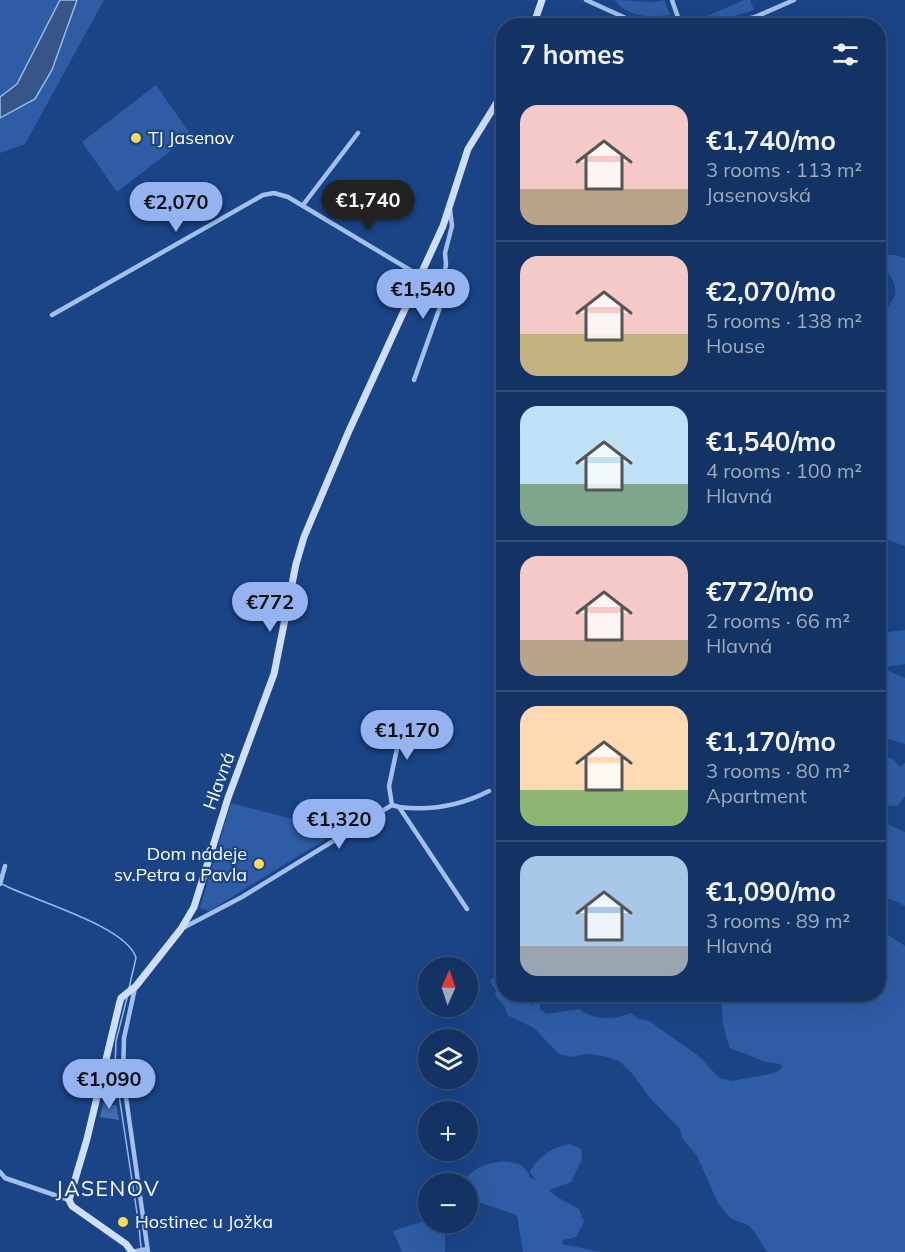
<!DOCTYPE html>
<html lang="en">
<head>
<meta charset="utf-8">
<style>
  body { margin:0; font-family:Mulish,sans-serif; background:#213f6e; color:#f1f3f6; height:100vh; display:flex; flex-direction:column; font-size:22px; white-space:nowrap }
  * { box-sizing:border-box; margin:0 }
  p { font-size:20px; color:#9daabf }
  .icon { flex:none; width:33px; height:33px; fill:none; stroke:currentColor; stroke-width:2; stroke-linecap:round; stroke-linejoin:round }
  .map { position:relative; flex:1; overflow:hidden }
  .panel { position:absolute; left:496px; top:18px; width:390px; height:984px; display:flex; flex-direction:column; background:#143365; border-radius:24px; box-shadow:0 6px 24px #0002,0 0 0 2px #334e79 }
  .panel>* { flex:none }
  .needle { width:39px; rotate:3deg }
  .controls { position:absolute; left:418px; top:957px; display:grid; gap:12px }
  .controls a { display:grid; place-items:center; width:60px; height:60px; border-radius:50%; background:#143365; box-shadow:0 6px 24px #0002,0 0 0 2px #334e79; font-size:30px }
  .price { position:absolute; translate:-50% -51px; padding:0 14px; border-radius:21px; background:#95b2f1; color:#111; font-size:20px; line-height:39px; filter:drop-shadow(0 2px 3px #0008) }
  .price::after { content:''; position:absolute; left:50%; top:36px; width:18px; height:14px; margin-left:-9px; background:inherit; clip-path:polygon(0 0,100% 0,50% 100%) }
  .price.on { background:#222; color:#fff }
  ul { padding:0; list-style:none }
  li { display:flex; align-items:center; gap:18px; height:150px; padding:0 24px }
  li+li { border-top:2px solid #334e79 }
  li span { display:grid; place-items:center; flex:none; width:168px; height:120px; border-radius:18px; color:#555 }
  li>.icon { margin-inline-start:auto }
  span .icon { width:72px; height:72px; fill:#fffc; stroke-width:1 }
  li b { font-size:26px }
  h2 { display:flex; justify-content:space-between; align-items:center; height:72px; padding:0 24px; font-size:26px }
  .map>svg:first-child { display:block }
  .green { fill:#2e5da5 }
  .water { fill:#375687; stroke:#95baee; stroke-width:1.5 }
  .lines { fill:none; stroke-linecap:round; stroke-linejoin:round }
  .stream { stroke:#95baee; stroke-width:1.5 }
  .building { fill:#446eb0 }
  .street { stroke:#a3c0ec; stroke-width:4.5 }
  .secondary { stroke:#cfdff9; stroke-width:7 }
  .poi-dot { fill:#fdd85f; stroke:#1b4487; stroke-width:2 }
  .labels { text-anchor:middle; stroke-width:4.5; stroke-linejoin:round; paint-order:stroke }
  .poi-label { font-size:18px; fill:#fff; stroke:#1b4487; text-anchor:start }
  .street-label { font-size:18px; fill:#fff; stroke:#1b4487 }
  .quarter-label { font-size:21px; letter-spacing:1.5px; fill:#fff; stroke:#1b4487 }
</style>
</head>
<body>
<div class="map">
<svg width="905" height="1252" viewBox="0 0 905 1252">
  <rect width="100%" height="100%" fill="#1b4487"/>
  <path class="green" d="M0,0h104l-79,144 -25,9z
    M615,0c14,0 41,4 49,0l6,15c-19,2 -43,3 -55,-15z
    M744,0h6l4,10 -20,6 -44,7 -8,-7h25z
    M156,85l35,50 -74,57 -35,-50z
    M884,255h11l10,3v288l-26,-9v-219c26,-31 17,-27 3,-59z
    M905,630v34l-19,3 -1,2 20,9v66l-26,-8v-103z
    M879,754l14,5 7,8 5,-4v33l-7,10 -19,-1z
    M231,803l108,28 -130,80 -9,-3z
    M879,820l26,12v74l-14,-7 -12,-1z
    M879,929l26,17v306h-138l-13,-21 -6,-6 -18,-7 -12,-15 -21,-47 -15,-18 -2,-9 -30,-31 -19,-26 -12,-11 -15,-5 -18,-2 -15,3 -12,-3 -25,-26 -27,-13 -2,-8 -10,-12 1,-5 -6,-9 4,-4 8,1 2,16 13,1 3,2 7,-2 2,9 4,1 7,-4v8l6,5 33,-5c14,11 35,11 52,4l8,6 10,2 51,36 19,21 13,3 38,-7 9,-3 3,-4 -2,-3 -17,-3 -33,-13c-5,-13 -9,-32 -8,-45l20,-8 137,-1z
    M570,1144l11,5 1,10 -11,23 -22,8 8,7 22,12 5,12 -8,16 -13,3 -1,4 38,8h-77l-6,-36c-16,-8 -33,-10 -49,-19v-13l-5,-1c9,-21 60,-33 67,-5l5,2 -5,-9c9,-15 22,-24 40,-27z
    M424,1221l13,2 8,5v24h-43l-9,-21z"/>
  <path class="water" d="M60,0h17l-25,70 -17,29 -35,19v-21l17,-13z"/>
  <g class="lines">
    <path class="stream" d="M2,884c29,16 126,42 134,74l-7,30
      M127,998l-11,43 -1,28 24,157 2,22"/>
  </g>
  <path class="building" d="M105,1097l8,2 -1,6h4l3,15 -19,-3z"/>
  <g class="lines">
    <path class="street" d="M586,0l44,20 20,6
      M672,0l9,26
      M720,26l35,-9 39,-17
      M303,205l55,-72
      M52,315l211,-120 11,-2 14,4 132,79
      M414,380l26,-73 6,-43 -1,-11 7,-27 -2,-17
      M392,805l-3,-19 15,-70
      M399,807c33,4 61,-1 90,-16
      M0,884l5,-18
      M181,929l61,-32 150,-92 7,2 68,102
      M135,988l-11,50 -1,38 25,176
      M0,1172l5,6 64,22
      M132,1252l15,-3"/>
    <path class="secondary" d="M533,26l9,-26
      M132,1252l-6,-8 -54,-38 -3,-6 18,-61 32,-134 2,-7 15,-12 45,-57 13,-22 34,-109 46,-124 22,-110 8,-27 44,-104 95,-207 25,-77 36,-58"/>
  </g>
  <g class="poi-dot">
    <circle cx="136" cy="138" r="6"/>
    <circle cx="259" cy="864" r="6"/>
    <circle cx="123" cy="1222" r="6"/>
  </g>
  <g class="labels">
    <g class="poi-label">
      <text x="148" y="144">TJ Jasenov</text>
      <text x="247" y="860" text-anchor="end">Dom nádeje<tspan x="247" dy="21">sv.Petra a Pavla</tspan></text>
      <text x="135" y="1228">Hostinec u Jožka</text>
    </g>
    <g class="street-label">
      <text transform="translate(219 781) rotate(-70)" y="6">Hlavná</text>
    </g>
    <g class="quarter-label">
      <text x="108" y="1196">JASENOV</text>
    </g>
  </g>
</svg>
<div class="controls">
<a><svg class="needle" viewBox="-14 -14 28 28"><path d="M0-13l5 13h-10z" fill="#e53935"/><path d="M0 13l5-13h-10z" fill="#9daabf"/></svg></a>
<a><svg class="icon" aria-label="layers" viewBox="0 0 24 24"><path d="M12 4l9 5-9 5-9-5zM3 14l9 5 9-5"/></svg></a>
<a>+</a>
<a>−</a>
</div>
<b class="price on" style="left:368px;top:231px">€1,740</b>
<b class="price" style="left:176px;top:233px">€2,070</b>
<b class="price" style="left:423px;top:320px">€1,540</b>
<b class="price" style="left:270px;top:633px">€772</b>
<b class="price" style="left:407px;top:761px">€1,170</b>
<b class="price" style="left:339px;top:850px">€1,320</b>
<b class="price" style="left:109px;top:1110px">€1,090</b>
<section class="panel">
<h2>7 homes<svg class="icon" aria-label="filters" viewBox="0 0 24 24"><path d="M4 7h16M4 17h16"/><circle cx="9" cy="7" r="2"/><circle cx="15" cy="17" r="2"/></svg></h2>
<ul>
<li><span style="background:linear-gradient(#f6c9c9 70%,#b9a48a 0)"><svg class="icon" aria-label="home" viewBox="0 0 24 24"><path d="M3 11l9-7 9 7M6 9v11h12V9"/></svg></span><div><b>€1,740/mo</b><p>3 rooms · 113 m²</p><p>Jasenovská</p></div></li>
<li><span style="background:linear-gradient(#f6c9c9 65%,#c2b280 0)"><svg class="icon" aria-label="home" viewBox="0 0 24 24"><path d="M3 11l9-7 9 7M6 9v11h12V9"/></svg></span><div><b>€2,070/mo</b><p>5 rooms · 138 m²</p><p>House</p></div></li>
<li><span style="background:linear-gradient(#bfe0f5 65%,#7fa58c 0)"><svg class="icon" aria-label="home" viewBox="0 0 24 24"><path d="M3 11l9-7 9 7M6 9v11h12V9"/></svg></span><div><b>€1,540/mo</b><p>4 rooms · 100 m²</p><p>Hlavná</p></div></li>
<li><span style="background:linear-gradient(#f6c9c9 70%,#b9a48a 0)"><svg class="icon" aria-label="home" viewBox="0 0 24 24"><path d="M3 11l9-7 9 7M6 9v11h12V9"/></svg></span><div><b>€772/mo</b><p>2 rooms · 66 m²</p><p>Hlavná</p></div></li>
<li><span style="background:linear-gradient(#ffd9b3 70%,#8fb573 0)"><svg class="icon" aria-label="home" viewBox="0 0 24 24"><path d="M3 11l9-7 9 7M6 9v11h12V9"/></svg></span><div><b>€1,170/mo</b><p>3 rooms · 80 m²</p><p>Apartment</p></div></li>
<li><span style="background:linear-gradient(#a9c7e8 75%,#9aa5b1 0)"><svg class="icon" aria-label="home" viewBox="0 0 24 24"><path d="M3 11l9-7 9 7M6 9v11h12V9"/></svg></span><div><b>€1,090/mo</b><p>3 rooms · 89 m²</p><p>Hlavná</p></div></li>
</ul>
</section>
</div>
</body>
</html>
